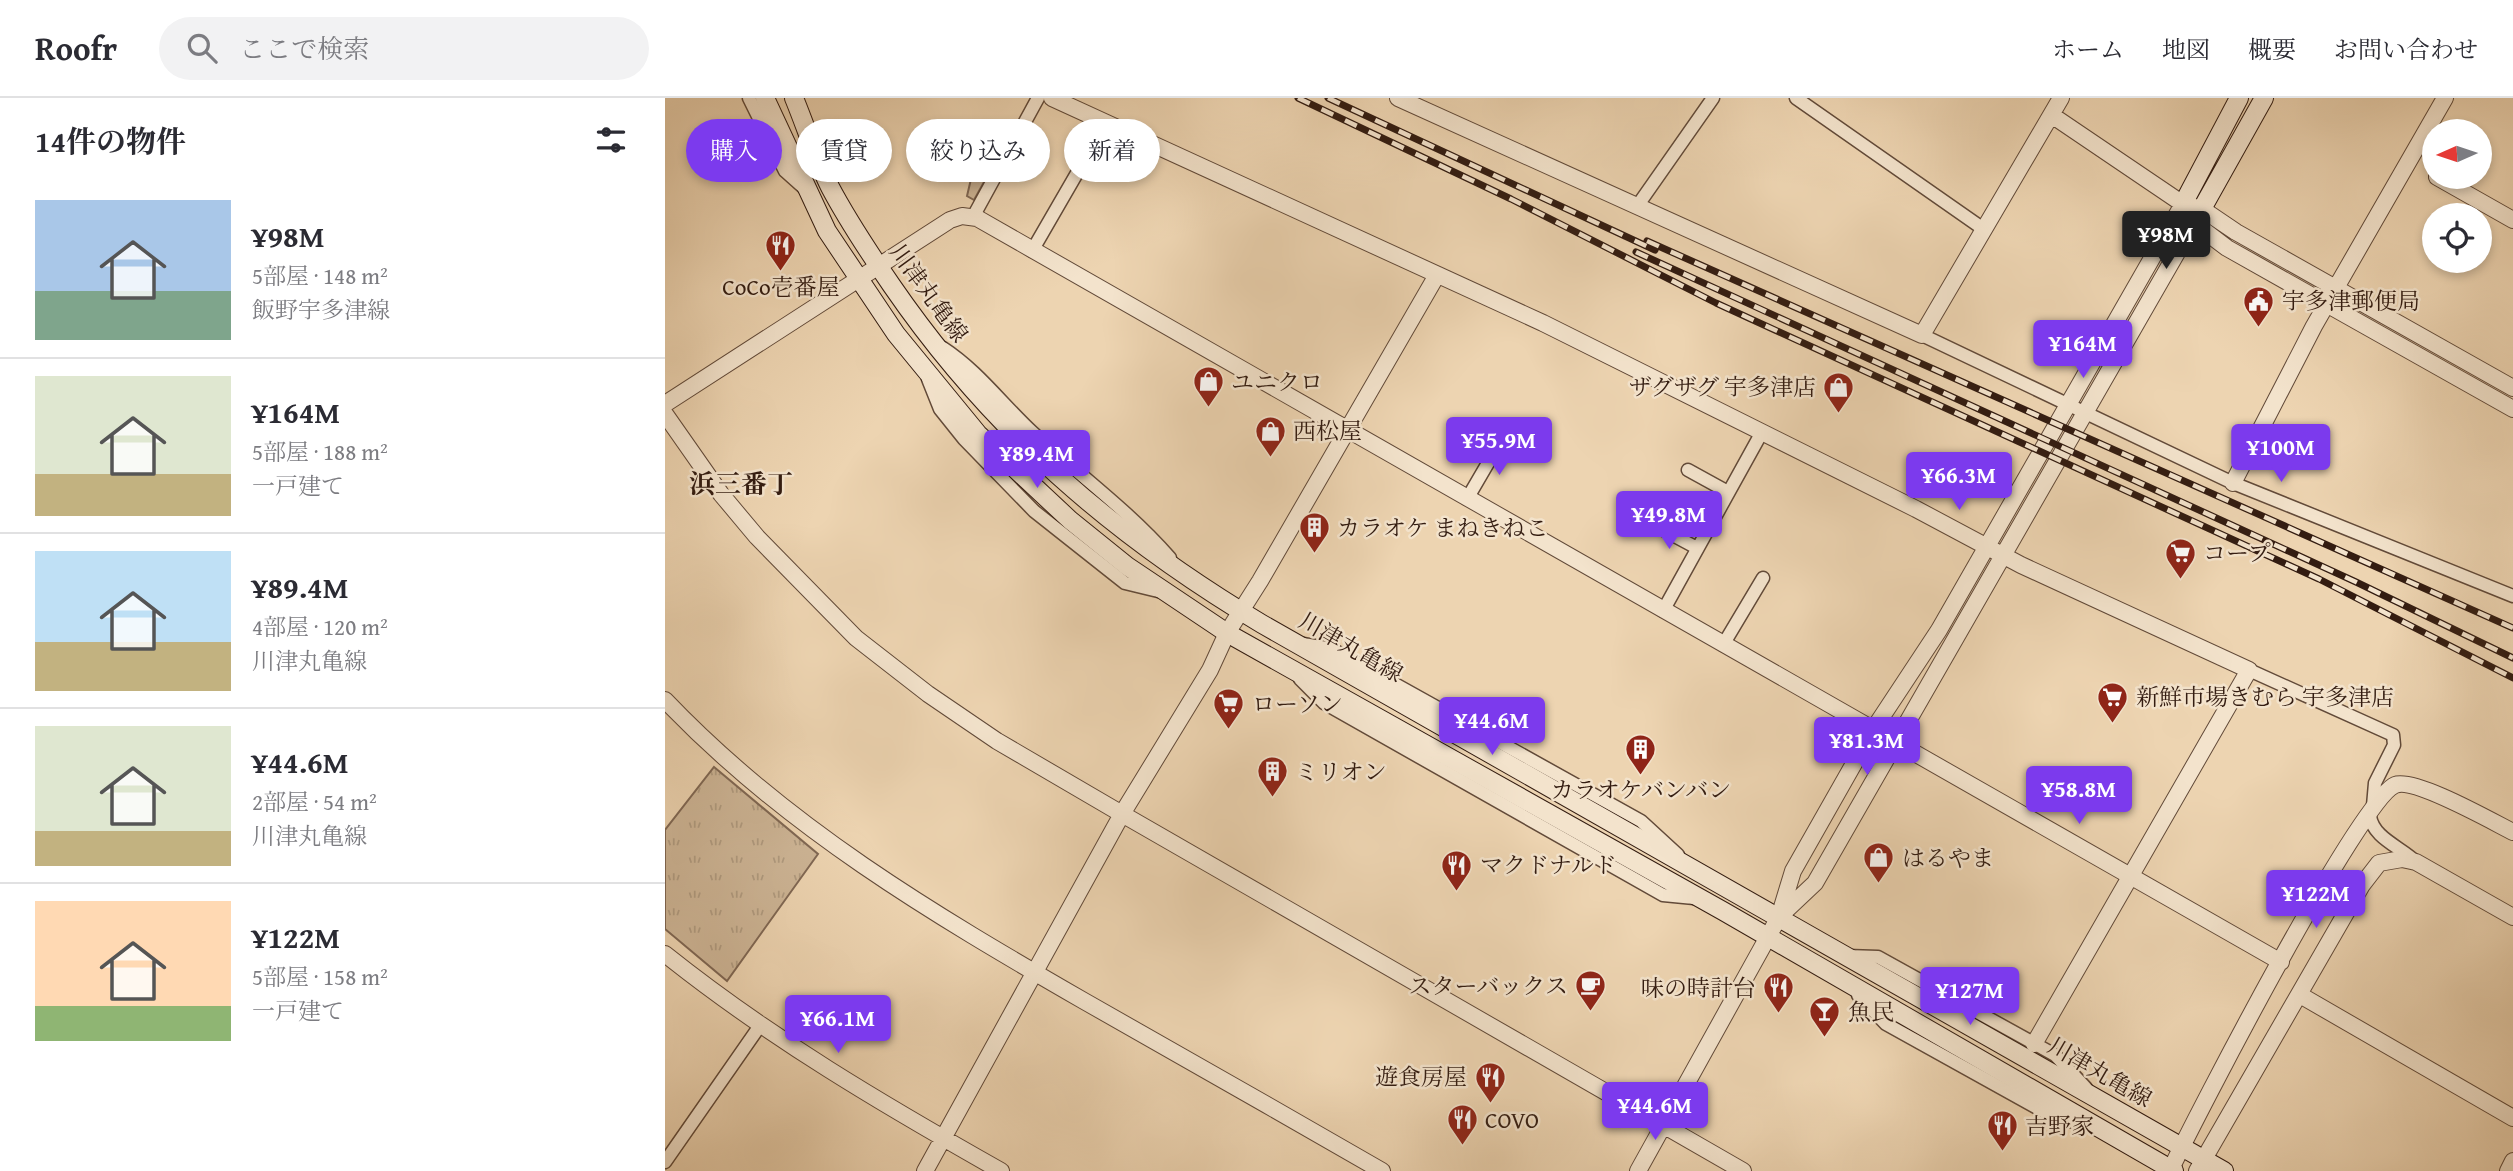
<!DOCTYPE html>
<html lang="ja">
<head>
<meta charset="utf-8">
<style>
  body { margin:0; font-family:"Gentium Book Plus","Noto Serif JP",serif; background:#f2f2f3; color:#2b2b33; height:100vh; display:flex; flex-direction:column; font-size:26px; white-space:nowrap }
  * { box-sizing:border-box; margin:0 }
  p { font-size:23px; color:#7c7c81 }
  .icon { flex:none; width:38px; height:38px; fill:none; stroke:currentColor; stroke-width:2; stroke-linecap:round; stroke-linejoin:round }
  .map { position:relative; flex:1; overflow:hidden }
  .side { display:flex; flex-direction:column; background:#fff; width:665px }
  .side>* { flex:none }
  .top-card { position:absolute; left:21px; top:21px; width:665px; height:63px; display:flex; gap:14px }
  .needle { width:46px; rotate:267deg }
  .controls { position:absolute; left:1757px; top:21px; display:grid; gap:14px }
  .controls a { display:grid; place-items:center; width:70px; height:70px; border-radius:50%; background:#fff; box-shadow:0 4px 10px #0003; font-size:35px }
  .price { position:absolute; translate:-50% -60px; padding:0 16px; border-radius:7px; background:#7c3aed; color:#fff; font-size:23px; line-height:46px; filter:drop-shadow(0 2px 4px #0008) }
  .price::after { content:''; position:absolute; left:50%; top:42px; width:21px; height:16px; margin-left:-10px; background:inherit; clip-path:polygon(0 0,100% 0,50% 100%) }
  .price.on { background:#222; color:#fff }
  ul { padding:0; list-style:none }
  li { display:flex; align-items:center; gap:21px; height:175px; padding:0 35px }
  li+li { border-top:2px solid #e1e1e2 }
  li span { display:grid; place-items:center; flex:none; width:196px; height:140px; border-radius:0px; color:#555 }
  li>.icon { margin-inline-start:auto }
  span .icon { width:84px; height:84px; fill:#fffc; stroke-width:1 }
  li b { font-size:30px }
  h2 { display:flex; justify-content:space-between; align-items:center; height:84px; padding:0 35px; font-size:30px }
  .chip { padding:0 24px; border-radius:32px; background:#fff; box-shadow:0 4px 10px #0003; font-size:24px; line-height:63px }
  .chip.on { background:#7c3aed; color:#fff }
  header { display:flex; align-items:center; gap:42px; box-sizing:border-box; height:98px; padding:0 35px; background:#fff; border-bottom:2px solid #e1e1e2 }
  header strong { font-size:33px }
  nav { display:flex; gap:38px; margin-inline-start:auto; font-size:24px }
  .search { width:490px; height:63px; background:#f2f2f3; display:flex; align-items:center; gap:18px; box-sizing:border-box; padding:0 24px; border-radius:38px; color:#7c7c81; font-size:26px }
  main { display:flex; flex:1; min-height:0 }
  .map>svg:first-child { display:block }
  .park { fill:url(#park-tufts); stroke:#806854; stroke-width:2 }
  .lines { fill:none; stroke-linecap:round; stroke-linejoin:round }
  .minor-casing { stroke:#624a39; stroke-width:15 }
  .tertiary-casing { stroke:#624a39; stroke-width:18 }
  .secondary-casing { stroke:#331c11; stroke-width:20 }
  .minor { stroke:#f3e3cc; stroke-width:12 }
  .tertiary { stroke:#f3e3cc; stroke-width:16 }
  .secondary { stroke:#f3e3cc; stroke-width:18 }
  .rail-casing { stroke:#331c11; stroke-width:7 }
  .rail { stroke:#f3e3cc; stroke-width:4.5; stroke-dasharray:13; stroke-linecap:butt }
  .labels { text-anchor:middle; stroke-width:5; stroke-linejoin:round; paint-order:stroke }
  .poi-label { font-size:23px; fill:#331c11; stroke:#f3e3cc; text-anchor:start }
  .street-label { font-size:23px; fill:#331c11; stroke:#f3e3cc }
  .quarter-label { font-size:26px; font-weight:bold; fill:#331c11; stroke:#f3e3cc }
</style>
</head>
<body>
<header>
<strong>Roofr</strong>
<div class="search"><svg class="icon" aria-label="search" viewBox="0 0 24 24"><circle cx="10" cy="10" r="6"/><path d="M15 15l6 6"/></svg>ここで検索</div>
<nav><a>ホーム</a><a>地図</a><a>概要</a><a>お問い合わせ</a></nav>
</header>
<main>
<section class="side">
<h2>14件の物件<svg class="icon" aria-label="filters" viewBox="0 0 24 24"><path d="M4 7h16M4 17h16"/><circle cx="9" cy="7" r="2"/><circle cx="15" cy="17" r="2"/></svg></h2>
<ul>
<li><span style="background:linear-gradient(#a9c7e8 65%,#7fa58c 0)"><svg class="icon" aria-label="home" viewBox="0 0 24 24"><path d="M3 11l9-7 9 7M6 9v11h12V9"/></svg></span><div><b>¥98M</b><p>5部屋 · 148 m²</p><p>飯野宇多津線</p></div></li>
<li><span style="background:linear-gradient(#dfe7d0 70%,#c2b280 0)"><svg class="icon" aria-label="home" viewBox="0 0 24 24"><path d="M3 11l9-7 9 7M6 9v11h12V9"/></svg></span><div><b>¥164M</b><p>5部屋 · 188 m²</p><p>一戸建て</p></div></li>
<li><span style="background:linear-gradient(#bfe0f5 65%,#c2b280 0)"><svg class="icon" aria-label="home" viewBox="0 0 24 24"><path d="M3 11l9-7 9 7M6 9v11h12V9"/></svg></span><div><b>¥89.4M</b><p>4部屋 · 120 m²</p><p>川津丸亀線</p></div></li>
<li><span style="background:linear-gradient(#dfe7d0 75%,#c2b280 0)"><svg class="icon" aria-label="home" viewBox="0 0 24 24"><path d="M3 11l9-7 9 7M6 9v11h12V9"/></svg></span><div><b>¥44.6M</b><p>2部屋 · 54 m²</p><p>川津丸亀線</p></div></li>
<li><span style="background:linear-gradient(#ffd9b3 75%,#8fb573 0)"><svg class="icon" aria-label="home" viewBox="0 0 24 24"><path d="M3 11l9-7 9 7M6 9v11h12V9"/></svg></span><div><b>¥122M</b><p>5部屋 · 158 m²</p><p>一戸建て</p></div></li>
</ul>
</section>
<div class="map">
<svg width="1848" height="1073" viewBox="0 0 1848 1073">
  <defs>
    <pattern id="park-tufts" width="24" height="20" patternUnits="userSpaceOnUse" patternTransform="scale(1.75)"><rect width="24" height="20" fill="#cdb596"/><path d="M3 7l-1-3M5 7V3M7 7l1-3M15 17l-1-3M17 17v-4M19 17l1-3" fill="none" stroke="#b09b80"/></pattern>
  </defs>
  <rect width="100%" height="100%" fill="#edd4b1"/>
  <filter id="stains"><feTurbulence type="fractalNoise" baseFrequency=".00286" numOctaves="4"/><feColorMatrix values="0 0 0 0 .2 0 0 0 0 .09 0 0 0 0 .02 0 0 0 .5 -.17"/></filter>
  <radialGradient id="worn" r=".72"><stop offset=".6" stop-color="#630" stop-opacity="0"/><stop offset="1" stop-color="#630" stop-opacity=".3"/></radialGradient>
  <path class="park" d="M314,47l20,10 -25,45 -7,-4z
    M49,669l104,87 -91,127 -62,-52v-99z"/>
  <g class="lines">
    <defs>
      <path id="minor" d="M84,0l36,73 19,17
        M1131,0l186,130
        M973,107l75,-107
        M308,119l65,-119
        M367,153l74,-128
        M1257,237l311,148 280,113
        M278,250c35,23 58,55 89,84 46,42 97,79 138,126
        M263,281l12,30 24,30 70,72 91,72 33,8
        M1023,372l40,22
        M802,401l35,-60
        M991,428l41,22
        M998,513l99,-179
        M638,546l29,5 309,172 37,34
        M1058,547l40,-67
        M1584,572l144,65 1,10 -19,38 -2,23
        M635,581l24,24 339,192 31,3
        M1705,718c3,22 31,31 46,46
        M1182,858l31,1 177,98 31,33
        M1193,897l28,29 171,95 29,5
        M0,1064l94,-135"/>
      <path id="tertiary" d="M387,0l491,225 373,186 105,56 228,105 -215,374
        M733,0l524,237 139,-237
        M1388,18l130,88 19,5 34,23 277,156
        M1772,79l76,43
        M1525,117l4,8 33,25 286,161
        M0,306l285,-184 12,-4 15,2 1304,744
        M0,316l56,80 36,43 99,101 72,56 69,47 125,73 621,357
        M1568,385l81,-157 131,-228
        M0,602c121,127 268,214 419,301 99,56 199,113 298,170
        M1115,818l35,-33 379,-660
        M0,856c105,84 219,151 336,217
        M1635,897l213,123
        M260,1073l197,-357 88,-144 17,-37 33,-52 177,-306
        M973,1073l141,-254 14,-46 80,-141 66,-100 244,-426
        M1505,1073c25,-53 190,-372 225,-386 19,-8 98,37 118,47
        M1532,1073l165,-286 17,-22 23,-4 14,3 97,55
        M1843,1073l5,-10"/>
      <path id="secondary" d="M100,0l62,133 69,103 82,100 92,86 57,46 100,67 496,278 451,260
        M129,0c12,29 22,61 36,89 18,34 40,67 62,99 99,144 221,249 370,338l962,547
        M1518,106l56,-106
        M1529,125l70,-125"/>
    </defs>
    <use href="#minor" class="minor-casing"/>
    <use href="#tertiary" class="tertiary-casing"/>
    <use href="#secondary" class="secondary-casing"/>
    <use href="#minor" class="minor"/>
    <use href="#tertiary" class="tertiary"/>
    <use href="#secondary" class="secondary"/>
    <defs>
      <path id="rail" d="M633,0l213,101 205,104 603,276 194,99
        M663,0l327,152
        M982,143l866,387
        M971,154l720,330 157,76"/>
    </defs>
    <use href="#rail" class="rail-casing"/>
    <use href="#rail" class="rail"/>
  </g>
  <defs>
    <symbol id="restaurant-pin" viewBox="-11 -11 22 30"><path d="M0 17L-7.5 6A9.5 9.5 0 1 1 7.5 6Z" fill="#8f2418" stroke="#f3e3cc"/><path d="M-5-6h1v4h1v-4h1v4h1v-4h1v5L-1.5 .5V6h-2V.5L-5-1ZM5-6V6H3V1.5H1.5Q1.5-4 5-6Z" fill="#fff"/></symbol>
    <symbol id="civic-pin" viewBox="-11 -11 22 30"><path d="M0 17L-7.5 6A9.5 9.5 0 1 1 7.5 6Z" fill="#8f2418" stroke="#f3e3cc"/><path d="M-.6-6.5H3V-4.5H.6V-3L4-1V1h2V6H-6V1h2V-1L-.6-3ZM-1.2 2.5V6h2.4V2.5Z" fill="#fff"/></symbol>
    <symbol id="shop-pin" viewBox="-11 -11 22 30"><path d="M0 17L-7.5 6A9.5 9.5 0 1 1 7.5 6Z" fill="#8f2418" stroke="#f3e3cc"/><path d="M-5-2.5h2.3a2.7 3.5 0 0 1 5.4 0H5L5.5 6h-11ZM-1.5-2.5h3a1.5 2.3 0 0 0-3 0Z" fill="#fff"/></symbol>
    <symbol id="building-pin" viewBox="-11 -11 22 30"><path d="M0 17L-7.5 6A9.5 9.5 0 1 1 7.5 6Z" fill="#8f2418" stroke="#f3e3cc"/><path d="M-4-6H4V6H1V3H-1V6H-4ZM-2.5-4.3h1.7v1.8h-1.7ZM.8-4.3h1.7v1.8H.8ZM-2.5-1h1.7V.8h-1.7ZM.8-1h1.7V.8H.8Z" fill="#fff"/></symbol>
    <symbol id="supermarket-pin" viewBox="-11 -11 22 30"><path d="M0 17L-7.5 6A9.5 9.5 0 1 1 7.5 6Z" fill="#8f2418" stroke="#f3e3cc"/><path d="M-6-5.5h2.5l.6 2H6L4.5 2H-2.5L-4.4-4H-6ZM-1.5 3.2a1.3 1.3 0 1 0 .1 0ZM3 3.2a1.3 1.3 0 1 0 .1 0Z" fill="#fff"/></symbol>
    <symbol id="cafe-pin" viewBox="-11 -11 22 30"><path d="M0 17L-7.5 6A9.5 9.5 0 1 1 7.5 6Z" fill="#8f2418" stroke="#f3e3cc"/><path d="M-5.5-4.5H6V0H3Q3 3.5 0 3.5H-2.5Q-5.5 3.5-5.5 0ZM3-3.2v2h1.7v-2ZM-6 4.5H4V6H-6Z" fill="#fff"/></symbol>
    <symbol id="bar-pin" viewBox="-11 -11 22 30"><path d="M0 17L-7.5 6A9.5 9.5 0 1 1 7.5 6Z" fill="#8f2418" stroke="#f3e3cc"/><path d="M-6-5H6L.8 .8V4.5H3.5V6h-7V4.5H-.8V.8Z" fill="#fff"/></symbol>
  </defs>
  <g fill-rule="evenodd">
    <use href="#restaurant-pin" x="98" y="130" width="35" height="47"/>
    <use href="#civic-pin" x="1576" y="186" width="35" height="47"/>
    <use href="#shop-pin" x="526" y="266" width="35" height="47"/>
    <use href="#shop-pin" x="1156" y="272" width="35" height="47"/>
    <use href="#shop-pin" x="588" y="316" width="35" height="47"/>
    <use href="#building-pin" x="632" y="412" width="35" height="47"/>
    <use href="#supermarket-pin" x="1498" y="438" width="35" height="47"/>
    <use href="#supermarket-pin" x="1430" y="582" width="35" height="47"/>
    <use href="#supermarket-pin" x="546" y="588" width="35" height="47"/>
    <use href="#building-pin" x="958" y="634" width="35" height="47"/>
    <use href="#building-pin" x="590" y="656" width="35" height="47"/>
    <use href="#shop-pin" x="1196" y="742" width="35" height="47"/>
    <use href="#restaurant-pin" x="774" y="750" width="35" height="47"/>
    <use href="#cafe-pin" x="908" y="870" width="35" height="47"/>
    <use href="#restaurant-pin" x="1096" y="872" width="35" height="47"/>
    <use href="#bar-pin" x="1142" y="896" width="35" height="47"/>
    <use href="#restaurant-pin" x="808" y="962" width="35" height="47"/>
    <use href="#restaurant-pin" x="780" y="1004" width="35" height="47"/>
    <use href="#restaurant-pin" x="1320" y="1010" width="35" height="47"/>
  </g>
  <g class="labels">
    <g class="poi-label">
      <text x="116" y="197" text-anchor="middle">CoCo壱番屋</text>
      <text x="1617" y="211">宇多津郵便局</text>
      <text x="566" y="292">ユニクロ</text>
      <text x="1151" y="297" text-anchor="end">ザグザグ 宇多津店</text>
      <text x="628" y="341">西松屋</text>
      <text x="672" y="438">カラオケ まねきねこ</text>
      <text x="1538" y="463">コープ</text>
      <text x="1471" y="607">新鮮市場きむら 宇多津店</text>
      <text x="587" y="614">ローソン</text>
      <text x="630" y="682">ミリオン</text>
      <text x="976" y="700" text-anchor="middle">カラオケバンバン</text>
      <text x="1237" y="768">はるやま</text>
      <text x="815" y="775">マクドナルド</text>
      <text x="903" y="896" text-anchor="end">スターバックス</text>
      <text x="1091" y="898" text-anchor="end">味の時計台</text>
      <text x="1183" y="922">魚民</text>
      <text x="802" y="987" text-anchor="end">遊食房屋</text>
      <text x="820" y="1030">COVO</text>
      <text x="1360" y="1036">吉野家</text>
    </g>
    <g class="street-label">
      <text transform="translate(264 195) rotate(54)" y="8">川津丸亀線</text>
      <text transform="translate(686 549) rotate(30)" y="8">川津丸亀線</text>
      <text transform="translate(1435 974) rotate(30)" y="8">川津丸亀線</text>
    </g>
    <g class="quarter-label">
      <text x="76" y="395">浜三番丁</text>
    </g>
  </g>
  <rect width="100%" height="100%" filter="url(#stains)"/>
  <rect width="100%" height="100%" fill="url(#worn)"/>
</svg>
<div class="controls">
<a><svg class="needle" viewBox="-14 -14 28 28"><path d="M0-13l5 13h-10z" fill="#e53935"/><path d="M0 13l5-13h-10z" fill="#7c7c81"/></svg></a>
<a><svg class="icon" aria-label="locate" viewBox="0 0 24 24"><circle cx="12" cy="12" r="6"/><path d="M12 2v4M12 18v4M2 12h4M18 12h4"/></svg></a>
</div>
<b class="price on" style="left:1501px;top:173px">¥98M</b>
<b class="price" style="left:1418px;top:282px">¥164M</b>
<b class="price" style="left:834px;top:379px">¥55.9M</b>
<b class="price" style="left:1616px;top:386px">¥100M</b>
<b class="price" style="left:372px;top:392px">¥89.4M</b>
<b class="price" style="left:1294px;top:414px">¥66.3M</b>
<b class="price" style="left:1004px;top:453px">¥49.8M</b>
<b class="price" style="left:827px;top:659px">¥44.6M</b>
<b class="price" style="left:1202px;top:679px">¥81.3M</b>
<b class="price" style="left:1414px;top:728px">¥58.8M</b>
<b class="price" style="left:1651px;top:832px">¥122M</b>
<b class="price" style="left:1305px;top:929px">¥127M</b>
<b class="price" style="left:173px;top:957px">¥66.1M</b>
<b class="price" style="left:990px;top:1044px">¥44.6M</b>
<div class="top-card">
<a class="chip on">購入</a>
<a class="chip">賃貸</a>
<a class="chip">絞り込み</a>
<a class="chip">新着</a>
</div>
</div>
</main>
</body>
</html>
